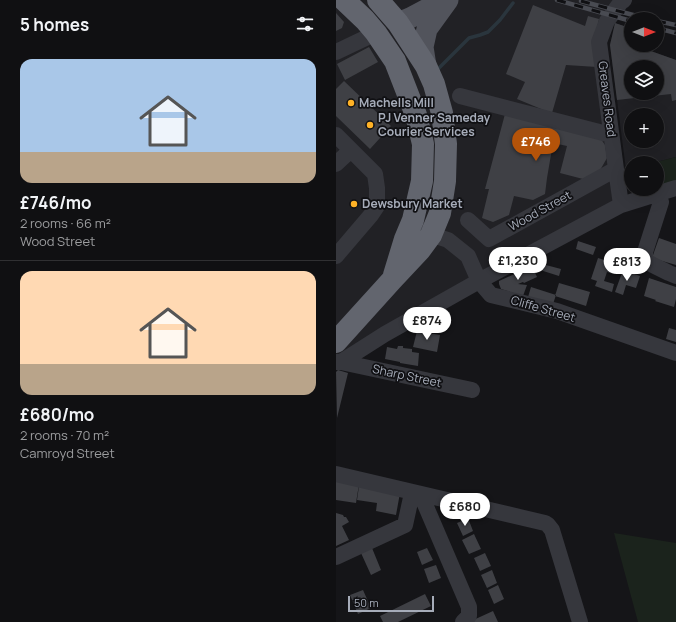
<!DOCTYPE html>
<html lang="en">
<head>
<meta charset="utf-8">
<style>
  body { margin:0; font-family:Manrope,sans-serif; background:#1e1e20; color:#f1f3f6; height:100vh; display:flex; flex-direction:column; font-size:15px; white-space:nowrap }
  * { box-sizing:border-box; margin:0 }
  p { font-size:13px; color:#9c9d9f }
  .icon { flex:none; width:22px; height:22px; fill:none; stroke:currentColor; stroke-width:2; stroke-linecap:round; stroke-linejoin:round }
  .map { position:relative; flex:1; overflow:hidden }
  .panel { display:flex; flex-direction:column; background:#101012; width:336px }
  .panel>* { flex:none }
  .needle { width:26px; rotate:90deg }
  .fabs { position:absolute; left:288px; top:12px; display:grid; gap:8px }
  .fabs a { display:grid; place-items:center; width:40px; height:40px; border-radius:50%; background:#101012; box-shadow:0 4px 16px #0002,0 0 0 1px #303032; font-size:20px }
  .scale { position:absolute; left:12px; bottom:10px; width:86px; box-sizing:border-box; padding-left:4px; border:2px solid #a6acb9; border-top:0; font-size:11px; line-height:14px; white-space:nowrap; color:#a6acb9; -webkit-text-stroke:3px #101013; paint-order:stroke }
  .price { position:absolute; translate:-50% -34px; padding:0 9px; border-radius:14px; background:#fff; color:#222; font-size:13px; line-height:26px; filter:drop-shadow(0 1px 2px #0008) }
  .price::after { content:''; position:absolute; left:50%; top:24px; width:12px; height:9px; margin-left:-6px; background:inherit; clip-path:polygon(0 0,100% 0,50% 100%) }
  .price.on { background:#b45309; color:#fff }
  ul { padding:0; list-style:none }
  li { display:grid; align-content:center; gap:8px; height:212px; padding:0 20px }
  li+li { border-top:1px solid #303032 }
  li span { display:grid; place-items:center; height:124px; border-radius:12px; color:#555 }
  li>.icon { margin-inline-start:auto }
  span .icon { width:72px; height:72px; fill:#fffc; stroke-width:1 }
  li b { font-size:17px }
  h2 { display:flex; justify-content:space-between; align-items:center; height:48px; padding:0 20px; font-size:17px }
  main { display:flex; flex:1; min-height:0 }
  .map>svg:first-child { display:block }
  .built { fill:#212125; fill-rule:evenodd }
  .green { fill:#1b231c }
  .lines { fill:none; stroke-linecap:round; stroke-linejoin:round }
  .stream { stroke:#2a353d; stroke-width:3.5 }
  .building { fill:#3f4045; fill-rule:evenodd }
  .minor { stroke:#36373d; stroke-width:16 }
  .major { stroke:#52545c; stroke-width:21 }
  .highway { stroke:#62656e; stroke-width:22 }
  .rail-casing { stroke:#494b52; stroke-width:4.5 }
  .rail { stroke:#101013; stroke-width:3; stroke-dasharray:9; stroke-linecap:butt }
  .poi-dot { fill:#ffb226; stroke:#101013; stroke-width:1.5 }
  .labels { text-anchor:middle; stroke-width:3.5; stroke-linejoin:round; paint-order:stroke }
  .street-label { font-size:12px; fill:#a6acb9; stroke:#101013 }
  .poi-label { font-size:12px; font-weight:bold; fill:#a6acb9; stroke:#101013; text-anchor:start }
</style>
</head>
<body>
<main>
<section class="panel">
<h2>5 homes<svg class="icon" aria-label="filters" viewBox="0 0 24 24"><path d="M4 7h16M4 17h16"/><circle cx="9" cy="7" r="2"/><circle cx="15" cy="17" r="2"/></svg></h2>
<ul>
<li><span style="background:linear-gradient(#a9c7e8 75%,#b9a48a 0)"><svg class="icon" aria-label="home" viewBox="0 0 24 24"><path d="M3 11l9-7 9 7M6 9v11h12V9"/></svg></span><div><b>£746/mo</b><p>2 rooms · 66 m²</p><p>Wood Street</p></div></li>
<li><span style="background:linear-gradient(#ffd9b3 75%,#b9a48a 0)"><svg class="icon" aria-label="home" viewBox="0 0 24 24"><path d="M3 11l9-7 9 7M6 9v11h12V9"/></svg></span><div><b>£680/mo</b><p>2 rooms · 70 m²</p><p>Camroyd Street</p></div></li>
</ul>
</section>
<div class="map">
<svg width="340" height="622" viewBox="0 0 340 622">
  <rect width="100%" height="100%" fill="#151518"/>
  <path class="built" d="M0,0h288l-25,42 22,163 -285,161z
    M279,23l15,5 1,2v15h3l42,15v97l-23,6h-22v6l-5,1 -16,-125zM295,67h26v26h-26zM295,115h26v26h-26z"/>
  <path class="green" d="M340,157v25l-19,6v-25h-4z
    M295,169v20h23l-15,4 -10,-2 -3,-21z
    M278,533l62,10v79h-38z"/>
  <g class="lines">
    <path class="stream" d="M103,68l30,-30 11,-3 8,-3 12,-12 13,-17"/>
  </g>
  <path class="building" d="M197,5l52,21 3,-10 11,3 -6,28 4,20 -31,-2 -14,48 -6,-2 -29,-12 8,-17 -19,-8z
    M0,13l8,9 -2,6 -6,3z
    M279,23l15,5 1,2v15h3l42,15v40l-4,1 -1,-7 -54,6 -7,-55zM295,67h26v26h-26z
    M33,47l9,15 -33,18 -8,-16z
    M8,81l47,45 -21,23 -34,-33v-27z
    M169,114l94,22 6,9 2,13 -8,14 -16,7 -23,-6 7,-27 -14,-3 -6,35 -2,16 -12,6 -19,-4 -5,19 -16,7 -11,-4 7,-29h-4z
    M323,238l17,6v21l-24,-7z
    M242,241l18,6 -3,8 -17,-6z
    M262,258l19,6 -4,10 -6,-2 -3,9 10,3 -2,8 -17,-6 2,-5 -6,-2z
    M206,264l19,5 -2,7 -19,-6z
    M196,266l5,11 -13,6 -1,-1 -5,2 9,1 -4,11 -22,-7 -2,-5v-3z
    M287,270l17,6 -4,12 -10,-3 -3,10 -8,-3z
    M313,278l27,9v12l-2,8 -19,-6 1,-1 -12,-4z
    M223,283l31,9 -4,14 -31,-10z
    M195,287l25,8 -3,9 -25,-7z
    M104,310l10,2 -2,15 -10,-1z
    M333,328l7,2v12l-10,-3z
    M81,331l23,4 -3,17 -24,-5z
    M62,346h5v2l9,1v3l7,1 -1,13 -18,-3v-1l-15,-3 2,-12 10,2z
    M2,370l10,3 -11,45 -1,-46z
    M0,481l23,3 -3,19 -20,-3z
    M23,486l41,7 -4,22 -20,-4 1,-8 -20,-3z
    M0,513l7,2 1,2h2l3,5 -7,4 7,14 -13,6z
    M132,518l5,13 -10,5 -6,-13z
    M138,534l7,15 -12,5 -7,-14z
    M36,548l9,22 -10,5 -10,-22z
    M91,548l6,12 -11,5 -5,-13z
    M149,553l6,13 -11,5 -6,-13z
    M100,565l5,13 -12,5 -5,-14z
    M156,570l5,13 -10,5 -6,-13z
    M162,585l6,14 -10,5 -6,-14z
    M27,590l8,18 -13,6 -8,-19z
    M89,594l6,12 -33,16h-15l-3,-6z
    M157,611l5,11h-29z"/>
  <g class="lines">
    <path class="minor" d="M0,52l40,-19
      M124,96l151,39
      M0,135l39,39 2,14v18l-6,9 -35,41
      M0,164l15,-14
      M320,194l5,8 -16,50v9l24,12 7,3
      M285,205l-5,-36 -17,-127 8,-21 14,-19 3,-2
      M132,220l21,19 127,-70
      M84,231l28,9 20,16 11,25 12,14 66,16 119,42
      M0,362h5l44,-28 94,-53 142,-76 55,-17
      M5,362l131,28
      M0,474c70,17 139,32 209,49l3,2 4,5 28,92
      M85,495l48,112v9l-6,6
      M0,557l69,-32 7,-32"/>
    <path class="major" d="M62,23l12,-5 34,-18
      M90,66l-3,-19 4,-18 21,-29"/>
    <path class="highway" d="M8,0l21,20 11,13 19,28 21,54 7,29 -1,37 -9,39 -8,19 -11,36
      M0,342l56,-62 28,-30 11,-15 9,-22 5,-32 1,-37 -4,-31 -8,-29 -8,-18 -28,-43 -20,-23"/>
    <defs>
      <path id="rail" d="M221,0l74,21
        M245,1l67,18
        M321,21l19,4
        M321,28l19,5"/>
    </defs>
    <use href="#rail" class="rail-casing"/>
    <use href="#rail" class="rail"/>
  </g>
  <g class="poi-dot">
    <circle cx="15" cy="103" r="4"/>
    <circle cx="34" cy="125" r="4"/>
    <circle cx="18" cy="204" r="4"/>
  </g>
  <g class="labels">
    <g class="street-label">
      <text transform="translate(271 99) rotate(83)" y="4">Greaves Road</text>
      <text transform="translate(204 211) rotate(-29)" y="4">Wood Street</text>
      <text transform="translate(207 309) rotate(16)" y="4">Cliffe Street</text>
      <text transform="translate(71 376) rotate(12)" y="4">Sharp Street</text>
    </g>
    <g class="poi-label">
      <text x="23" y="107">Machells Mill</text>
      <text x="42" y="122">PJ Venner Sameday<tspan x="42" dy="14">Courier Services</tspan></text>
      <text x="26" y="208">Dewsbury Market</text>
    </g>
  </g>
</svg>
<div class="fabs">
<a><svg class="needle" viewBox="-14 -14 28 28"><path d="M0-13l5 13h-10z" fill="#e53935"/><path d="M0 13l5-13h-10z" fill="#9c9d9f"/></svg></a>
<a><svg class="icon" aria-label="layers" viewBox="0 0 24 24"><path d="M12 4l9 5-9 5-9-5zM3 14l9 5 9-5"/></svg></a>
<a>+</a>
<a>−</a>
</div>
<div class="scale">50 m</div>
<b class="price on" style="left:200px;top:162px">£746</b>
<b class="price" style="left:182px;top:281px">£1,230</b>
<b class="price" style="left:291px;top:282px">£813</b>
<b class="price" style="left:91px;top:341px">£874</b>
<b class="price" style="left:129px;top:527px">£680</b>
</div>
</main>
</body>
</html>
